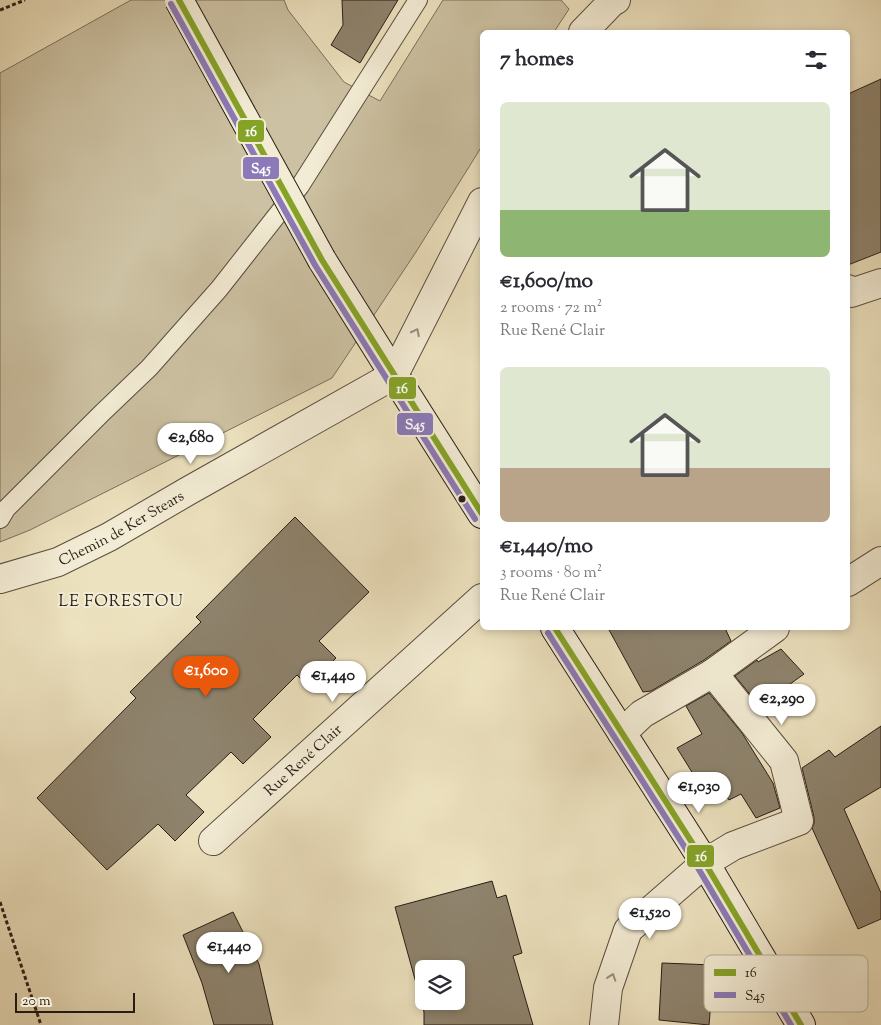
<!DOCTYPE html>
<html lang="en">
<head>
<meta charset="utf-8">
<style>
  body { margin:0; font-family:"Sorts Mill Goudy",serif; background:#f2f2f3; color:#2b2b33; height:100vh; display:flex; flex-direction:column; font-size:19px; white-space:nowrap }
  * { box-sizing:border-box; margin:0 }
  p { font-size:16px; color:#7c7c81 }
  .icon { flex:none; width:28px; height:28px; fill:none; stroke:currentColor; stroke-width:2; stroke-linecap:round; stroke-linejoin:round }
  .map { position:relative; flex:1; overflow:hidden }
  .details { position:absolute; left:480px; top:30px; width:370px; height:600px; display:flex; flex-direction:column; background:#fff; border-radius:8px; box-shadow:0 2px 8px #0003 }
  .details>* { flex:none }
  .controls { position:absolute; left:415px; top:960px; display:grid; gap:10px }
  .controls a { display:grid; place-items:center; width:50px; height:50px; border-radius:8px; background:#fff; box-shadow:0 2px 8px #0003; font-size:25px }
  .scale { position:absolute; left:15px; bottom:12px; width:120px; box-sizing:border-box; padding-left:5px; border:2px solid #281d15; border-top:0; font-size:14px; line-height:18px; white-space:nowrap; color:#281d15; -webkit-text-stroke:4px #f3ecd5; paint-order:stroke }
  .price { position:absolute; translate:-50% -42px; padding:0 11px; border-radius:18px; background:#fff; color:#222; font-size:16px; line-height:32px; filter:drop-shadow(0 1px 2px #0008) }
  .price::after { content:''; position:absolute; left:50%; top:30px; width:15px; height:11px; margin-left:-8px; background:inherit; clip-path:polygon(0 0,100% 0,50% 100%) }
  .price.active { background:#ea580c; color:#fff }
  ul { padding:0; list-style:none }
  li { display:grid; align-content:center; gap:10px; height:265px; padding:0 20px }
  li span { display:grid; place-items:center; height:155px; border-radius:8px; color:#555 }
  li>.icon { margin-inline-start:auto }
  span .icon { width:90px; height:90px; fill:#fffc; stroke-width:1 }
  li b { font-size:21px }
  h2 { display:flex; justify-content:space-between; align-items:center; height:60px; padding:0 20px; font-size:21px }
  .map>svg:first-child { display:block }
  .green { fill:#ccc1a2; stroke:#7a6f5c }
  .building { fill:#8e836d; stroke:#281d15; fill-rule:evenodd }
  .lines { fill:none; stroke-linecap:round; stroke-linejoin:round }
  .lane-casing { stroke:#594e40; stroke-width:20 }
  .street-casing { stroke:#594e40; stroke-width:30 }
  .secondary-casing { stroke:#281d15; stroke-width:30 }
  .path { stroke:#281d15; stroke-width:3; stroke-dasharray:4 2.5; stroke-linecap:butt }
  .lane { stroke:#f3ecd5; stroke-width:18 }
  .street { stroke:#f3ecd5; stroke-width:28 }
  .secondary { stroke:#f3ecd5; stroke-width:28 }
  .secondary-bridge-casing { stroke:#281d15; stroke-width:30; stroke-linecap:butt }
  .secondary-bridge { stroke:#f3ecd5; stroke-width:28 }
  .bus-1-casing { stroke:#f3ecd5; stroke-width:10 }
  .bus-2-casing { stroke:#f3ecd5; stroke-width:10 }
  .bus-1 { stroke:#85a327; stroke-width:6 }
  .bus-2 { stroke:#8b7ab7; stroke-width:6 }
  .oneway { stroke:#988f7f }
  .bus-dot { fill:#281d15; stroke:#f3ecd5; stroke-width:2 }
  .labels { text-anchor:middle; stroke-width:4; stroke-linejoin:round; paint-order:stroke }
  .street-label { font-size:15px; fill:#281d15; stroke:#f3ecd5 }
  .neighbourhood-label { font-size:16px; letter-spacing:1px; fill:#281d15; stroke:#f3ecd5 }
  .key { fill:#f3ecd5; stroke:#b6ae9b; stroke-width:1 }
  .key-label { font-size:14px; fill:#281d15 }
  .line-badge { stroke:#f3ecd5; stroke-width:2 }
  .badge-label { font-size:14px; text-anchor:middle; font-weight:bold; fill:#fff }
</style>
</head>
<body>
<div class="map">
<svg width="881" height="1025" viewBox="0 0 881 1025">
  <rect width="100%" height="100%" fill="#ede2bf"/>
  <filter id="stains"><feTurbulence type="fractalNoise" baseFrequency=".004" numOctaves="4"/><feColorMatrix values="0 0 0 0 .2 0 0 0 0 .09 0 0 0 0 .02 0 0 0 .5 -.17"/></filter>
  <radialGradient id="worn" r=".72"><stop offset=".6" stop-color="#630" stop-opacity="0"/><stop offset="1" stop-color="#630" stop-opacity=".3"/></radialGradient>
  <path class="green" d="M131,0h153l4,10 56,72 36,19 63,-101h118l8,9 -15,23h-72v114l-66,106 -84,126 -302,152 -30,12v-469z"/>
  <path class="building" d="M342,0h56l-38,63 -29,-18 12,-20z
    M881,79v173l-33,13v-171z
    M295,517l74,75 -50,49 17,17 -28,28 -11,-11 -44,44 18,18 -28,27 -12,-12 -45,43 18,17 -29,29 -17,-17 -51,46 -70,-72 99,-100 -6,-6 71,-70 -5,-5z
    M608,628h117l6,13 -27,19 -53,31 -8,1z
    M781,649l23,25 -25,18 2,3 -19,14 -27,-33 22,-16 1,2z
    M709,693l33,40 31,50 7,25 -24,10 -15,-24 -12,6 -12,-18 -14,8 -26,-42 25,-14 -16,-28z
    M881,726v61l-37,22 37,84v26l-23,10 -46,-101 2,-4v-7l-12,-49 27,-18 6,7z
    M492,881l5,17 9,-3 16,58 -9,3 20,69h-109v-13l-29,-105zM424,969h32v32h-32z
    M233,912l26,52 14,61h-59l-12,-42 -19,-48z
    M662,963l52,2 -5,60 -50,-5z"/>
  <g class="lines">
    <defs>
      <path id="lane" d="M0,519l6,-10 96,-96 47,-45 70,-79 81,-103 118,-186"/>
      <g id="street">
        <path d="M583,32l29,-30 4,-2"/>
        <path d="M848,289l3,4 30,-10"/>
        <path id="s1" d="M0,579l58,-17 51,-25 79,-46 206,-116 88,-173"/>
        <path d="M848,582l33,-21"/>
        <path d="M713,673l62,-45"/>
        <path id="s2" d="M213,841l269,-243"/>
        <path d="M604,1025l4,-37 20,-58 77,-67 28,-17 66,-25 -15,-60 -71,-88 -71,41 -20,19"/>
      </g>
      <path id="secondary" d="M322,260l72,115 88,139
        M555,628l150,235 96,162"/>
    </defs>
    <use href="#lane" class="lane-casing"/>
    <use href="#street" class="street-casing"/>
    <use href="#secondary" class="secondary-casing"/>
    <path class="path" d="M0,10l25,-10
      M0,902l41,123"/>
    <use href="#lane" class="lane"/>
    <use href="#street" class="street"/>
    <use href="#secondary" class="secondary"/>
    <defs>
      <path id="secondary-bridge" d="M179,0l143,260"/>
    </defs>
    <use href="#secondary-bridge" class="secondary-bridge-casing"/>
    <use href="#secondary-bridge" class="secondary-bridge"/>
    <defs>
      <path id="bus-1" d="M179,0l143,260 160,254
        M555,628l150,235 96,162"/>
      <path id="bus-2" d="M171,4l144,261 160,254
        M548,633l150,235 93,157"/>
    </defs>
    <use href="#bus-1" class="bus-1-casing"/>
    <use href="#bus-2" class="bus-2-casing"/>
    <use href="#bus-1" class="bus-1"/>
    <use href="#bus-2" class="bus-2"/>
  </g>
  <defs><path id="oneway-chevron" d="M-2-3.5L2.5 0L-2 3.5" fill="none" stroke-width="1.6" stroke-linecap="round" stroke-linejoin="round" transform="scale(1.25)"/></defs>
  <g class="oneway">
    <use href="#oneway-chevron" transform="translate(416 332) rotate(-63)"/>
    <use href="#oneway-chevron" transform="translate(612 977) rotate(-71)"/>
  </g>
  <circle class="bus-dot" cx="462" cy="499" r="4.5"/>
  <g class="labels">
    <g class="street-label">
      <text dy="5" stroke="none"><textPath href="#s1" startOffset="132">Chemin de Ker Stears</textPath></text>
      <text dy="5" stroke="none"><textPath href="#s2" startOffset="121">Rue René Clair</textPath></text>
    </g>
    <g class="neighbourhood-label">
      <text x="121" y="606">LE FORESTOU</text>
    </g>
  </g>
  <rect x="704" y="955" width="164" height="57" rx="8" class="key"/>
  <rect x="714" y="969" width="22" height="7" fill="#85a327"/>
  <rect x="714" y="992" width="22" height="6" fill="#8b7ab7"/>
  <g class="key-label">
    <text x="745" y="977">16</text>
    <text x="745" y="1000">S45</text>
  </g>
  <g class="line-badge">
    <rect x="237" y="119" width="28" height="24" rx="5" fill="#85a327"/>
    <rect x="242" y="156" width="38" height="24" rx="5" fill="#8b7ab7"/>
    <rect x="388" y="376" width="29" height="24" rx="5" fill="#85a327"/>
    <rect x="396" y="412" width="38" height="24" rx="5" fill="#8b7ab7"/>
    <rect x="686" y="844" width="29" height="24" rx="5" fill="#85a327"/>
  </g>
  <g class="badge-label">
    <text x="251" y="136">16</text>
    <text x="261" y="173">S45</text>
    <text x="402" y="393">16</text>
    <text x="415" y="429">S45</text>
    <text x="701" y="861">16</text>
  </g>
  <rect width="100%" height="100%" filter="url(#stains)"/>
  <rect width="100%" height="100%" fill="url(#worn)"/>
</svg>
<div class="controls">
<a><svg class="icon" aria-label="layers" viewBox="0 0 24 24"><path d="M12 4l9 5-9 5-9-5zM3 14l9 5 9-5"/></svg></a>
</div>
<div class="scale">20 m</div>
<b class="price" style="left:191px;top:465px">€2,680</b>
<b class="price active" style="left:206px;top:698px">€1,600</b>
<b class="price" style="left:333px;top:703px">€1,440</b>
<b class="price" style="left:782px;top:726px">€2,290</b>
<b class="price" style="left:699px;top:814px">€1,030</b>
<b class="price" style="left:650px;top:940px">€1,520</b>
<b class="price" style="left:229px;top:974px">€1,440</b>
<section class="details">
<h2>7 homes<svg class="icon" aria-label="filters" viewBox="0 0 24 24"><path d="M4 7h16M4 17h16"/><circle cx="9" cy="7" r="2"/><circle cx="15" cy="17" r="2"/></svg></h2>
<ul>
<li><span style="background:linear-gradient(#dfe7d0 70%,#8fb573 0)"><svg class="icon" aria-label="home" viewBox="0 0 24 24"><path d="M3 11l9-7 9 7M6 9v11h12V9"/></svg></span><div><b>€1,600/mo</b><p>2 rooms · 72 m²</p><p>Rue René Clair</p></div></li>
<li><span style="background:linear-gradient(#dfe7d0 65%,#b9a48a 0)"><svg class="icon" aria-label="home" viewBox="0 0 24 24"><path d="M3 11l9-7 9 7M6 9v11h12V9"/></svg></span><div><b>€1,440/mo</b><p>3 rooms · 80 m²</p><p>Rue René Clair</p></div></li>
</ul>
</section>
</div>
</body>
</html>
